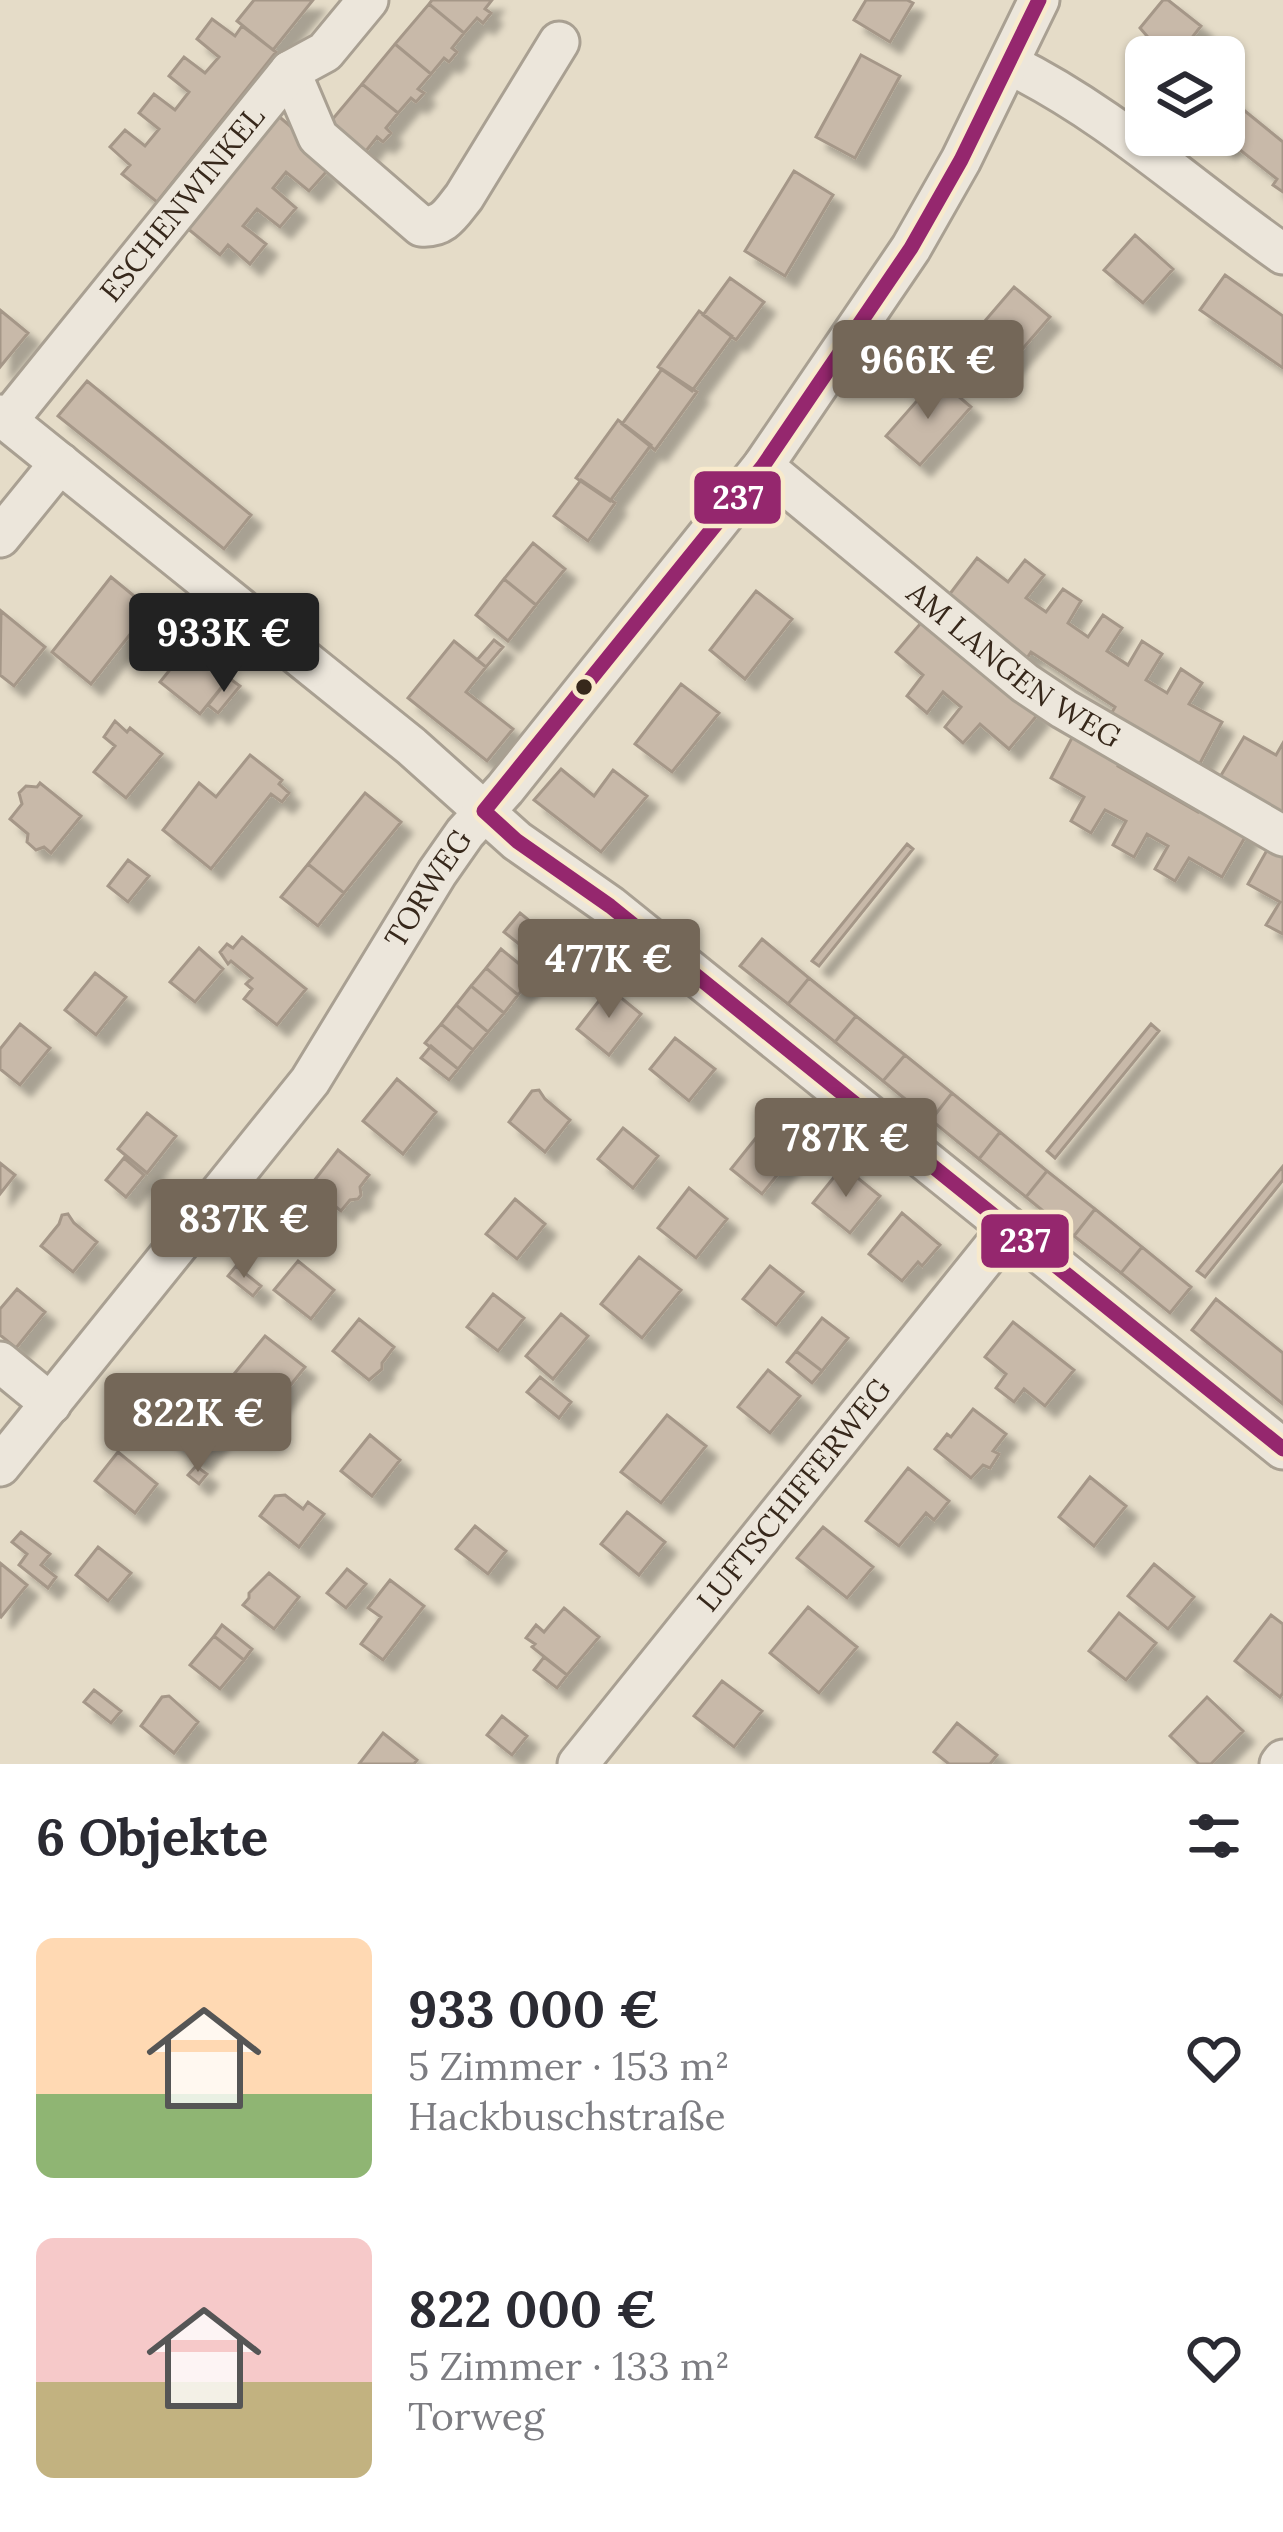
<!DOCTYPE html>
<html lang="de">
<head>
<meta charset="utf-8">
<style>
  body { margin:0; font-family:Lora,serif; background:#f2f2f3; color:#2b2b33; height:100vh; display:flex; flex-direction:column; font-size:45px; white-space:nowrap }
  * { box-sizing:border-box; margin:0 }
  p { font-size:39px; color:#7c7c81 }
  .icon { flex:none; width:66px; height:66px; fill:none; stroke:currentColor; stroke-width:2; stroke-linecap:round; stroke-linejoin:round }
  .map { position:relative; height:1764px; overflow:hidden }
  .details { display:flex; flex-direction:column; background:#fff; flex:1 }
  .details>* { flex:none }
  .fabs { position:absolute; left:1125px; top:36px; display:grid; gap:24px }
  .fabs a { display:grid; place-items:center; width:120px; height:120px; border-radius:18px; background:#fff; box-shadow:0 3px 9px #0004; font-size:60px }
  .price { position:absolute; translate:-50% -102px; padding:0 27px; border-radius:12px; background:#746758; color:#fff; font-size:39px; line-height:78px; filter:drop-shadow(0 3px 6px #0008) }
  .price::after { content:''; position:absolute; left:50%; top:72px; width:36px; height:27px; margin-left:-18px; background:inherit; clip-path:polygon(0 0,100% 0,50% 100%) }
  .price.selected { background:#222; color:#fff }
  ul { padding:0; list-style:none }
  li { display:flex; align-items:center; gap:36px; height:300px; padding:0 36px }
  li span { display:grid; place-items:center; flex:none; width:336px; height:240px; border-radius:18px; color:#555 }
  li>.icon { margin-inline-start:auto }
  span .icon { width:144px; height:144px; fill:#fffc; stroke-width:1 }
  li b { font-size:51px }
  h2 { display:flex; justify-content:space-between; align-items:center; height:144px; padding:0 36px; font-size:51px }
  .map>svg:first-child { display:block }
  .building { fill:#c8b9a9; stroke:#a59788; stroke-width:3; filter:url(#shadow) }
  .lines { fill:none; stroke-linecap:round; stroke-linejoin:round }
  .minor-casing { stroke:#a9a092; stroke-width:45 }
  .minor { stroke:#ece6db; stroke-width:39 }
  .bus-1-casing { stroke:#f8eacc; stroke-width:24 }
  .bus-1 { stroke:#95276e; stroke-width:15 }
  .bus-dot { fill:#37281b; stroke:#f8eacc; stroke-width:4.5 }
  .labels { text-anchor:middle; stroke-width:9; stroke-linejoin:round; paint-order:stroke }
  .street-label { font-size:30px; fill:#37281b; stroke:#f8eacc }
  .line-badge { stroke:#f8eacc; stroke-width:4.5 }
  .badge-label { font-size:33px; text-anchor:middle; font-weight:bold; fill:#fff }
</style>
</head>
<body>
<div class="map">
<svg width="1283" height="1764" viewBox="0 0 1283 1764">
  <defs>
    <filter id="shadow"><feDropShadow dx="11" dy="11" stdDeviation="3" flood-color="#0004"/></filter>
  </defs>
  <rect width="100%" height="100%" fill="#e5dcc8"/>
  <path class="building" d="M254,0h59l-40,50 -36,-29z
    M432,0h60l-7,9 6,4 -8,10 -6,-5 -13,15 -35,-29z
    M866,0h41l6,3 -23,39 -36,-22z
    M1163,0h5l33,26 -24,31 -20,-14h-4l-13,-15z
    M429,4l35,29 -12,15 5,4 -8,10 -5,-4 -13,16 -36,-30z
    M212,19l23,17 7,-10 34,26 -119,150 -35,-28 8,-9 -20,-18 15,-17 20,16 14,-17 -20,-16 15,-19 21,16 14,-18 -20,-16 15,-19 21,16 14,-16 -22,-18z
    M395,44l36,30 -13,15 6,4 -8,9 -5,-4 -13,15 -36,-29z
    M861,55l39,21 -45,82 -39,-21z
    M362,84l36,29 -12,15 5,5 -8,9 -6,-5 -15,19 -36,-29z
    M1224,94l59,48v50l-10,-7 4,-6 -47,-37 -4,6 -16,-13h14z
    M276,114l33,28 -6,8 24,21 -18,20 -23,-19 -13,16 23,20 -16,19 -23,-18 -14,17 23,18 -16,20 -22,-19 -8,10 -33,-27z
    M794,171l39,24 -48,81 -40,-25z
    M1135,235l38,34 -30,34 -39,-33z
    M1225,275l58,41v52l-83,-58z
    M730,278l34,24 -28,38 -33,-25z
    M1014,287l36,30 -50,58 -35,-31z
    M0,310l28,23 -28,34z
    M699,311l33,25 -40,55 -34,-24z
    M662,369l35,23 -42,58 -33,-26z
    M937,378l34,29 -51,58 -34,-29z
    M87,381l164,134 -27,34 -166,-133z
    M618,420l33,25 -41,56 -34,-23z
    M581,480l34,23 -27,38 -34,-25z
    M533,543l32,26 -29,36 -32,-26z
    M977,558l31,24 17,-22 19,15 -18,23 20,14 17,-23 18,12 -13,22 20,14 15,-22 19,13 -15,23 21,14 14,-24 20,13 -16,26 21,13 14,-24 21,14 -13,21 33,18 -23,43 -88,-51 4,-7 -84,-55 -4,6 -78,-63z
    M111,577l39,32 -59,75 -39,-32z
    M504,579l32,26 -28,36 -32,-26z
    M756,591l36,28 -47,60 -35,-29z
    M1,611l44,36 -31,39 -14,-11z
    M926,617l113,96 -30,36 -29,-25 -17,19 -18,-16 16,-20 -18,-15 -16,21 -20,-17 16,-21 -27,-23z
    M494,640l9,7 -17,20 -9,-7z
    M454,641l32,26 -20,25 47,37 -26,32 -79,-63z
    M189,646l40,32 -29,36 -40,-32z
    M229,678l11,8 -22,27 -10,-8z
    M681,684l38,29 -47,59 -37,-28z
    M115,721l12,11 3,-4 32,26 -36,44 -32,-26 21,-26 -11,-9z
    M1075,732l46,27 -3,7 80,46 4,-6 46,26 -26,45 -33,-19 -14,23 -20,-12 13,-23 -21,-12 -13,23 -21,-12 13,-24 -21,-11 -14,23 -20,-12 13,-24 -33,-19z
    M1244,737l32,18 7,-12v70l-63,-36z
    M250,755l32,25 -3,4 10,9 -7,9 -11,-8 -60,75 -48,-39 36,-47 17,14z
    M561,769l33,27 19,-26 34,26 -46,56 -67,-52z
    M40,783l41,33 -30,37 -7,-6 -8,3 -9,-8 1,-8 -18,-15 12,-15 -3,-11 7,-7 11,1z
    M365,793l36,29 -57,71 -36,-29z
    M1271,843l12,7v84l-17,-9 14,-23 -32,-18z
    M907,844l6,5 -94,117 -7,-5z
    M128,860l21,16 -21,26 -20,-16z
    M308,864l36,29 -26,33 -37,-29z
    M520,913l39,32 -15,19 -40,-32z
    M242,937l64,52 -29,36 -33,-26 8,-10 -6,-5 6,-6 -21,-17 -3,3 -8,-12 7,-8 6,4z
    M762,939l47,39 -21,26 -48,-38z
    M199,948l24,21 -28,33 -25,-20z
    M501,949l33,27 -16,19 -32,-27z
    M486,968l32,27 -14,18 -33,-27z
    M95,973l31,24 -30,38 -31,-25z
    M809,978l47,38 -21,26 -47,-38z
    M471,986l33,27 -16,19 -32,-27z
    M609,988l32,26 -32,41 -32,-26z
    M456,1005l32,27 -15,18 -32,-26z
    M856,1016l49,39 -22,26 -48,-39z
    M20,1024l30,24 -30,37 -20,-16v-20z
    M441,1024l32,26 -15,19 -33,-26z
    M1151,1024l8,7 -104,127 -8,-7z
    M675,1038l40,31 -26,32 -39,-32z
    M431,1046l27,23 -9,11 -28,-22z
    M905,1055l47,38 -21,27 -48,-39z
    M397,1079l39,33 -33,42 -40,-33z
    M539,1090l6,9 25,21 -25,32 -36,-30 23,-31z
    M952,1093l48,39 -21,27 -48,-39z
    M147,1113l29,23 -29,37 -29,-24z
    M776,1113l31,25 -45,56 -31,-25z
    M623,1128l35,28 -25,32 -35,-29z
    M1000,1132l47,39 -21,26 -47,-38z
    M338,1150l31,25 -9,12 1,8 -3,4 -8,1 -9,11 -31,-25z
    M124,1158l20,17 -18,22 -20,-17z
    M0,1163l15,12 -15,19z
    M843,1166l37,30 -30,37 -37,-30z
    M1283,1166v14l-78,97 -8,-6z
    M1047,1171l48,38 -21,27 -48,-39z
    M689,1188l38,31 -31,39 -38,-30z
    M298,1190l24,18 -9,10 -23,-18z
    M515,1199l30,25 -28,35 -31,-25z
    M1095,1209l47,38 -21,26 -47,-37z
    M902,1213l38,32 -18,21 -4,-4 -16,19 -33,-27z
    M68,1214l6,9 23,19 -24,30 -32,-26 18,-22 3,-9z
    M1142,1247l49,40 -21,26 -49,-40z
    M639,1257l42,33 -39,48 -41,-34z
    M298,1261l36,29 -23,29 -37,-29z
    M236,1266l25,20 -8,10 -25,-20z
    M770,1266l33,26 -27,33 -33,-26z
    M17,1289l28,23 -29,36 -16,-13v-26z
    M493,1294l31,24 -26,33 -31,-24z
    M1216,1299l67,54v51l-91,-74z
    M561,1314l27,22 -35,43 -27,-23z
    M822,1318l26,20 -26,33 -26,-20z
    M359,1319l35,28 -12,16v6l-13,11 -36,-29z
    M1013,1322l61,48 -29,36 -21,-17 -10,13 -18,-14 10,-14 -21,-17z
    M265,1336l40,31 -31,39 -40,-32z
    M796,1351l26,20 -10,12 -25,-21z
    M768,1370l32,26 -30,37 -32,-26z
    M540,1377l31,25 -12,16 -32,-26z
    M192,1400l33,27 -26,34 -34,-27z
    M973,1409l33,25 -13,17 6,3 -9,14 -7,-3 -12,13 -36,-29 12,-15 4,3z
    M667,1415l39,31 -45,57 -40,-31z
    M370,1435l30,25 -28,36 -31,-25z
    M118,1452l39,32 -22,29 -40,-32z
    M196,1466l11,8 -8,10 -11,-9z
    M908,1468l41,33 -15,19 -8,-7 -27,33 -33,-25z
    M1090,1477l36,29 -32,40 -35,-29z
    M285,1495l18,14 5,-7 16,12 -25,33 -39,-31 15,-20z
    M627,1512l38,30 -26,33 -38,-31z
    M475,1526l31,25 -18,23 -32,-25z
    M823,1527l50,40 -26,31 -50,-40z
    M21,1532l29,22 -9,11 15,12 -8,11 -29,-23 8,-11 -15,-12z
    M98,1547l33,26 -23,28 -32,-26z
    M0,1563l27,22 -26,32 -1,-1z
    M1154,1564l40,33 -26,32 -40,-33z
    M347,1569l19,15 -20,24 -19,-15z
    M269,1573l30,24 -25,32 -31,-24 6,-7v-5z
    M390,1580l34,26 -41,54 -22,-16 20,-27 -13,-9z
    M808,1607l49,40 -38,46 -49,-40z
    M564,1608l35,29 -32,38 -35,-28 3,-3 -9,-6 10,-13 8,7z
    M1119,1613l37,30 -30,37 -37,-29z
    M1271,1615l12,9v69l-3,4 -45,-36z
    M222,1625l30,24 -8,11 -30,-24z
    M214,1636l30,24 -24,29 -30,-24z
    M544,1657l23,18 -10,13 -23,-18z
    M722,1681l40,30 -28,36 -40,-31z
    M94,1690l27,21 -10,12 -27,-21z
    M169,1696l29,26 -24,31 -33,-27 21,-29z
    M1207,1697l36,34 -32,33h-12l-29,-28z
    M502,1716l25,20 -15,19 -25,-20z
    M957,1723l40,32 -7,9h-41l-15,-12z
    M383,1733l34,27 -3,4h-55z"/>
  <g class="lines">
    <defs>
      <g id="minor">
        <path d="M1009,64c102,50 181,125 274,190"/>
        <path d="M290,71l28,66 103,89c23,2 30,-13 43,-29l95,-155"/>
        <path d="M0,415l411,331 106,95 93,65 673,543"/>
        <path id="s1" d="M7,421l283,-350 35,-19 43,-52"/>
        <path id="s2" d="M763,466l262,217 39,26 219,127"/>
        <path d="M0,537l60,-74"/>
        <path d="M0,1362l51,42"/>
        <path id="s3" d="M0,1466l310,-385 127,-208 28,-40 40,-44 258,-323 148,-218 50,-88 78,-160"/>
        <path id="s4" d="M578,1764l431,-536"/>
        <path d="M1280,1764l3,-4"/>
      </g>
    </defs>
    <use href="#minor" class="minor-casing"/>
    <use href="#minor" class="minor"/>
    <defs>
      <path id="bus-1" d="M484,811l33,30 93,65 673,543
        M484,811l279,-345 148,-218 50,-88 78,-160"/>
    </defs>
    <use href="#bus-1" class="bus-1-casing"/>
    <use href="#bus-1" class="bus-1"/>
  </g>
  <circle class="bus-dot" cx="584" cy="687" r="10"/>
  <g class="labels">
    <g class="street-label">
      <text dy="10" stroke="none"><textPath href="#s1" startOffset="279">ESCHENWINKEL</textPath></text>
      <text dy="10" stroke="none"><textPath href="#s2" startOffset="321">AM LANGEN WEG</textPath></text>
      <text dy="10" stroke="none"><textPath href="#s3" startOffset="720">TORWEG</textPath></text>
      <text dy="10" stroke="none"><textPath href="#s4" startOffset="345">LUFTSCHIFFERWEG</textPath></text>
    </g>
  </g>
  <g class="line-badge">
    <rect x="692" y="469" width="91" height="57" rx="12" fill="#95276e"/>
    <rect x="979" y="1212" width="92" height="58" rx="12" fill="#95276e"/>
  </g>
  <g class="badge-label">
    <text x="738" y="509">237</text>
    <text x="1025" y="1252">237</text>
  </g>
</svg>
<div class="fabs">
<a><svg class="icon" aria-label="layers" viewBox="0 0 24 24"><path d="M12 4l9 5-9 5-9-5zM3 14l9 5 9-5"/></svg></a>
</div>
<b class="price" style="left:928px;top:422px">966K €</b>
<b class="price selected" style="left:224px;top:695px">933K €</b>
<b class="price" style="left:609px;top:1021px">477K €</b>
<b class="price" style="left:846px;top:1200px">787K €</b>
<b class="price" style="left:244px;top:1281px">837K €</b>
<b class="price" style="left:198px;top:1475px">822K €</b>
</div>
<section class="details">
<h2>6 Objekte<svg class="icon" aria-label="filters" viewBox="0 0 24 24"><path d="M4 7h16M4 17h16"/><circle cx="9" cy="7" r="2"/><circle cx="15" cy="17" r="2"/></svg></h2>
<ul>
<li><span style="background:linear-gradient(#ffd9b3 65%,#8fb573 0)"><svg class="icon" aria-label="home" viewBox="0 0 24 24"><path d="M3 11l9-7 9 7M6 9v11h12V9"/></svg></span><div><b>933 000 €</b><p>5 Zimmer · 153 m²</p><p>Hackbuschstraße</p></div><svg class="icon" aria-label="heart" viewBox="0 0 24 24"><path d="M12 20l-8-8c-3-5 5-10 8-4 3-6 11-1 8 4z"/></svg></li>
<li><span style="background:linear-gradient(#f6c9c9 60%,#c2b280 0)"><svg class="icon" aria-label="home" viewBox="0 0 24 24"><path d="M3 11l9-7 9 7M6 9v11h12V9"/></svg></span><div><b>822 000 €</b><p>5 Zimmer · 133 m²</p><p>Torweg</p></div><svg class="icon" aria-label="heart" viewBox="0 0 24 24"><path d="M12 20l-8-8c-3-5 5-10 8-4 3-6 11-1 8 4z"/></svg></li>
</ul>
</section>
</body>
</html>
